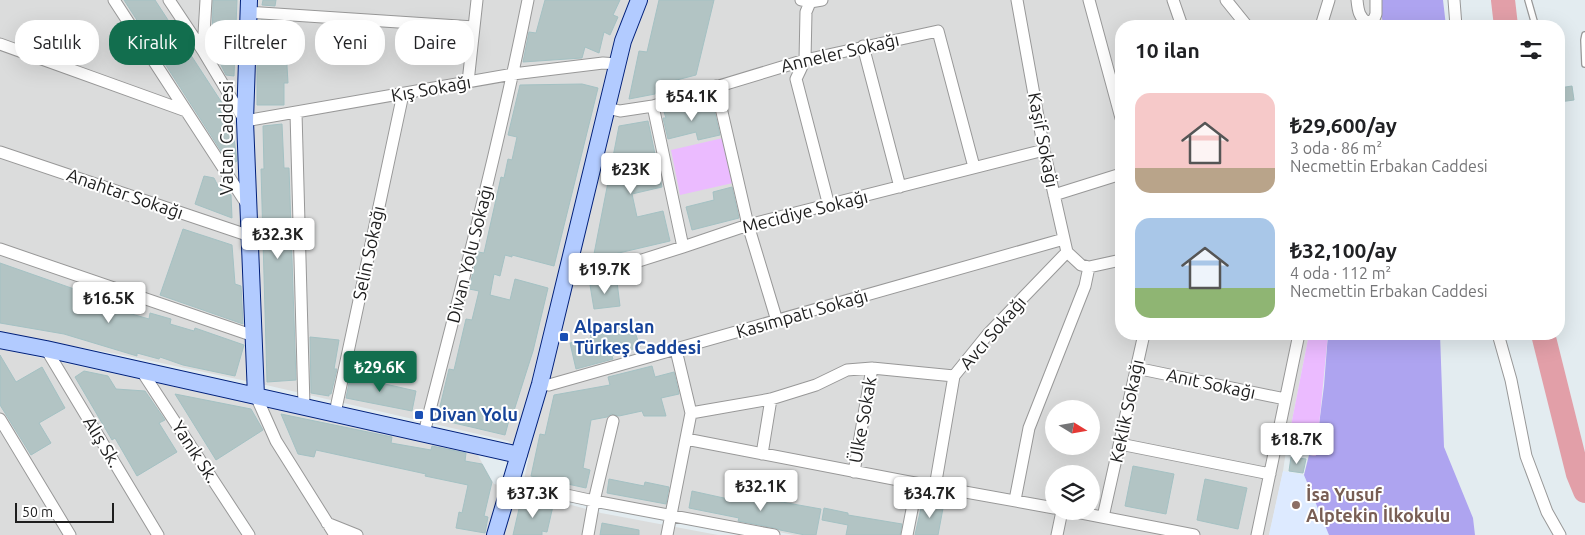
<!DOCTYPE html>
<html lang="tr">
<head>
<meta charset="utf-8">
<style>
  body { margin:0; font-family:Ubuntu,sans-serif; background:#f2f2f2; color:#202124; height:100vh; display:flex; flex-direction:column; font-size:19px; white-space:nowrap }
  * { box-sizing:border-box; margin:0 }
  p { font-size:16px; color:#757577 }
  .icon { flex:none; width:28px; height:28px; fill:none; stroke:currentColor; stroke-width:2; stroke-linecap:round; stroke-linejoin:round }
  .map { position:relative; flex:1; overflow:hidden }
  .drawer { position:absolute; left:1115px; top:20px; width:450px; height:320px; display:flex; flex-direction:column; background:#fff; border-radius:20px; box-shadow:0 5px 20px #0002 }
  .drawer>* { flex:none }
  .hud { position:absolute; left:15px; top:20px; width:475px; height:45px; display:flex; gap:10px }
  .needle { width:32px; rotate:101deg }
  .fabs { position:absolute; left:1045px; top:400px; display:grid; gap:10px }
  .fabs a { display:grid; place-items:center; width:55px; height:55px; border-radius:50%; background:#fff; box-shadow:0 5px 20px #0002; font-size:25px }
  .scale { position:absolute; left:15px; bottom:12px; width:99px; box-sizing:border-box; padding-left:5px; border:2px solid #1e1e1e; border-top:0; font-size:14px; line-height:18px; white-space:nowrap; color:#1e1e1e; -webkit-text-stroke:4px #fff; paint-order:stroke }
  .price { position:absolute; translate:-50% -42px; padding:0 11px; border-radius:5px; background:#fff; color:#222; font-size:16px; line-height:32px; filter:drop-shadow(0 1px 2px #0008) }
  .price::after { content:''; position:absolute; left:50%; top:30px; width:15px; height:11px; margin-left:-8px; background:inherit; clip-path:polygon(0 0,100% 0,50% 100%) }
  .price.current { background:#126e4e; color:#fff }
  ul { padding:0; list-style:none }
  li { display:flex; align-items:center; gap:15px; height:125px; padding:0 20px }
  li span { display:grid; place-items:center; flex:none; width:140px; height:100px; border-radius:15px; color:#555 }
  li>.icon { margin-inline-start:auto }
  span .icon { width:60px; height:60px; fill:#fffc; stroke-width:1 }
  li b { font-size:21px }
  h2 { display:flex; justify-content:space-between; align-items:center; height:60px; padding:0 20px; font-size:21px }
  .pill { padding:0 18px; border-radius:20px; background:#fff; box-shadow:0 5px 20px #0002; font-size:18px; line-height:45px }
  .pill.current { background:#126e4e; color:#fff }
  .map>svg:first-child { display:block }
  .residential { fill:#dbdcdc; fill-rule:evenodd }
  .education { fill:#ddeaff }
  .grass { fill:#aea4f0 }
  .park { fill:#ebbbff }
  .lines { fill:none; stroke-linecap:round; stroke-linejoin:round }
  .river { stroke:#e29fa8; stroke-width:24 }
  .building { fill:#b2c4c4; stroke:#a4c1c3 }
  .lane-casing { stroke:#989898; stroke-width:8 }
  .street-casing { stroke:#989898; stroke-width:13 }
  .secondary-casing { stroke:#00207a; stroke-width:18 }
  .lane { stroke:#fff; stroke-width:5.5 }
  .street { stroke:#fff; stroke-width:11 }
  .secondary { stroke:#b2cbff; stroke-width:16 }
  .transit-dot { fill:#1a4fb4; stroke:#fff; stroke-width:2 }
  .education-dot { fill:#8d6e63; stroke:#fff; stroke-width:2 }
  .labels { text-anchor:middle; stroke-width:4; stroke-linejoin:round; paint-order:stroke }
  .street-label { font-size:18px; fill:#1e1e1e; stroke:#fff }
  .transit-label { font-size:18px; font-weight:bold; fill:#164399; stroke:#fff; text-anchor:start }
  .education-label { font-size:18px; font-weight:bold; fill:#785e54; stroke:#fff; text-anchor:start }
</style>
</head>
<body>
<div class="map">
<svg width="1585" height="535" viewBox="0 0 1585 535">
  <rect width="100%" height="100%" fill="#e3ecf0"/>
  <path class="residential" d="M0,0h1379l11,26h-269v308h188l-23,117 -3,20 -14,64h-475l-191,-37 -79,-19 5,-22 -21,-16 -242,-56 -138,-29 -128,-23zM1054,409h37v37h-37zM1054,474h37v37h-37z
    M0,349l476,103 18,32 107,29 117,22h-718z"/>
  <path class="education" d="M1283,471l21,4 25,60h-60z"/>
  <path class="grass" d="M1379,0h64l3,26h-56l-1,-3 -6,1z
    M1328,334h112l4,113 29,71 2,17h-146l-25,-60 5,-20 6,1 9,-70z"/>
  <path class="park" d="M723,138l10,45 -53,12 -9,-45z
    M1309,334h19l-12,122 -30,-5z"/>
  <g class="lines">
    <path class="river" d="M1503,0l3,26
      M1543,334l35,140 7,17"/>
  </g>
  <path class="building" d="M124,0h31l69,106 -5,3 14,22 4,30 -7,4z
    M213,0h24l-3,76 -8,-1 -14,-28z
    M263,0h13l-1,6 -13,-1z
    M545,0h75l-7,15 5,2 -8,18 -6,-3 -5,21 -14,-6 -3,11 -59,4 6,-30 7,1z
    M659,0h55l-18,75 -39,10 -2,9 -26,5 10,-48 8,1z
    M261,20l12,1v4l17,1 -3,40 1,17h-4v22h-27v-40z
    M582,84l16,4 -44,178 -42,-11v2l-7,-2 -5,21 -6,-2 -4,21 20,5 5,-21 33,9 -15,63 -22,69h-2l-4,15 -68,-16 12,-50 5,1 12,-51 6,1 7,-29 -10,-2 9,-37 6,1 17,-76 3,1 4,-19 4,1 5,-23 -9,-2 12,-50z
    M1572,86l2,14 -15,2v-14z
    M712,101l8,34 -22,5 -2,-8 -28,7 -5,-21h3l-2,-6z
    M648,121l14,66 -30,7 5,23 26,-6 7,30 -77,18 26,-133z
    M282,124l2,44h5l7,212 -29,2 -6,-213h3l-1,-43z
    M204,176l10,2 5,10 12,7 1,23 -37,-14z
    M732,187l7,31 -47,12 -6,-23 28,-7 -1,-8z
    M183,229l49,16 3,39 6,2 2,38 -83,-29z
    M0,263l77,27v1l46,14 -2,6 28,8 1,-6 21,6 -1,5 24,7 1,-3 49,17 -9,31 -52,-11 -23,-8 -1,2 -22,-6v3l-73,-22 -64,-11z
    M617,282l3,24 -26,3 -4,-24z
    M632,323l8,24 -28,9 1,3 -37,10 -6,-26 21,-5 -1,-7 16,-3 1,3z
    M310,337l29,3 -5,29h3l-6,25h-2v2l-18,-3z
    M0,355l16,27 26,-15 23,41 -26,15 12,20 -20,12 -31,-50z
    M652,366l3,11 19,-5 5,22 -18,4 5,18h-22l-2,-5 -23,5 -8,-2 -4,3 -16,3 -8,48 7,2 -4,18 -55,-12 9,-42 5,1 9,-40 56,-10 -2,-8z
    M84,371l24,5 8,13 29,2 20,29 -6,3 18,29 -40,24 -22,-38 -3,2 -37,-63z
    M351,373l35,7 -1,4 31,7 -4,20 -66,-13z
    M175,394l76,15 12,21 -47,30z
    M281,414l111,23 -1,6 40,7 1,-4 34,7 -1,8 17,3 10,18 -8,34 4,1 -3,16 -29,-5 3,-16 3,1 6,-28 -43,-9 1,-2 -110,-24 -2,7 -16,-3z
    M1291,457l15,2 -3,14 -14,-2z
    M1133,466l41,8 -8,40 -41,-8z
    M609,479l35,7 1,-4 24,5 -3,17 -59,-11z
    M1205,479l42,9 -9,41 -41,-9z
    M692,491l50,11 2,-11 22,5 -1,3 56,10 -5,26h-11l-25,-5 -5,-2 -37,-7 1,-3 -50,-10z
    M521,500l32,6 -6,26 -5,-1v4h-29z
    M930,501l14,2 -6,32h-23l6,-27z
    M824,508l24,5v2l54,9 -2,11h-54l2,-10 -26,-5z
    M602,523l37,7v5h-39z"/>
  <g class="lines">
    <defs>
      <path id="lane" d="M1528,0l6,21
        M1585,35l-1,5 1,24"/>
      <path id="street" d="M114,0l134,206
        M169,0l34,51 42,70 268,-47 90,-11 15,1
        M801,0l9,2 12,-2
        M811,0l-5,12 -1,48 -9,19 33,127
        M1017,0l27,150 23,102 14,13 8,2 32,-7
        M1089,0l32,118
        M1173,0l9,26
        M1226,0l21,26
        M1357,0c1,10 2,18 11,23l6,-4 2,-5v-14
        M1454,0l2,26
        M248,12l226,15
        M1321,26l8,-26
        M0,44l186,67
        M863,46l37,141
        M203,51l3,-51
        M468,82l9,-82
        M716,86l32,139 29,96
        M653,106l30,141
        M607,108l13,3 33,-5 152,-46 133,-29 36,136
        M296,113l8,293
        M0,152l250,84
        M1054,195l67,-21
        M0,249l254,87
        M566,275l38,-3 79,-25 65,-22 296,-75
        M1498,334l13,46 15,76 21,56 13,23
        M46,349l112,186
        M1136,368l149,31
        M141,370l108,165
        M540,384l9,1 515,-146
        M256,396l20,45 59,94
        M335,413l68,-319
        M691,413l80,-14 45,-14 31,-15 25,-2 82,8
        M0,419l70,116
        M424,433c37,-144 75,-287 104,-433
        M686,439l218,42 150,27
        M1120,444l150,30
        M762,454l9,-55
        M854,472l18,-104
        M511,483l83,18 180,34
        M935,487l19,-111 34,-42 79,-82
        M1015,500l14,-72 56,-142 4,-19
        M1071,511l123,24
        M1103,517l41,-183
        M327,523l30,12
        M588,535l6,-34 19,-80
        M667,535l24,-122 -15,-63
        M907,535l10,-51
        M1057,535l5,-24
        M1257,535l42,-201"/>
      <path id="secondary" d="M249,0l-4,121 11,275
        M0,340l46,9 473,106
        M495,535l45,-151 83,-343 16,-41"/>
    </defs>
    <use href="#lane" class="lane-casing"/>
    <use href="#street" class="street-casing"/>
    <use href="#secondary" class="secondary-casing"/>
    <use href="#lane" class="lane"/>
    <use href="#street" class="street"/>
    <use href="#secondary" class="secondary"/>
  </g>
  <g class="transit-dot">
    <rect x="559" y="332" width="10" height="10" rx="2.5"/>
    <rect x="414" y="410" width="10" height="10" rx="2.5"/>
  </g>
  <circle class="education-dot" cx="1296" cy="505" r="5"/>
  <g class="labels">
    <g class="street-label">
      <text transform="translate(840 53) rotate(-13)" y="6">Anneler Sokağı</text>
      <text transform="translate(431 89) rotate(-10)" y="6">Kış Sokağı</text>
      <text transform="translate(227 138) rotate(-90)" y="6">Vatan Caddesi</text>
      <text transform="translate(1043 140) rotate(79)" y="6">Kaşif Sokağı</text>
      <text transform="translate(125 194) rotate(19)" y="6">Anahtar Sokağı</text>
      <text transform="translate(805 212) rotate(-14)" y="6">Mecidiye Sokağı</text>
      <text transform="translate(369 253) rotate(-78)" y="6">Selin Sokağı</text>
      <text transform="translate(470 254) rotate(-76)" y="6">Divan Yolu Sokağı</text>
      <text transform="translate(802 314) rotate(-16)" y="6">Kasımpatı Sokağı</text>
      <text transform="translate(993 333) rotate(-49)" y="6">Avcı Sokağı</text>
      <text transform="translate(1211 384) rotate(12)" y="6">Anıt Sokağı</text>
      <text transform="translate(1127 411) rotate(-78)" y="6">Keklik Sokağı</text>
      <text transform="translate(863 420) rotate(-80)" y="6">Ülke Sokak</text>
      <text transform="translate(102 442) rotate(59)" y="6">Alış Sk.</text>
      <text transform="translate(195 452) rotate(57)" y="6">Yanık Sk.</text>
    </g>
    <g class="transit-label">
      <text x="574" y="333">Alparslan<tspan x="574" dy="21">Türkeş Caddesi</tspan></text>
      <text x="429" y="421">Divan Yolu</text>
    </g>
    <g class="education-label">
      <text x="1306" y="501">İsa Yusuf<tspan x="1306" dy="21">Alptekin İlkokulu</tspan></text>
    </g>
  </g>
</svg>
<div class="fabs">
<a><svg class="needle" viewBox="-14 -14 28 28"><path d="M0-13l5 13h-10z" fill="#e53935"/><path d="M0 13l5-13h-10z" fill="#757577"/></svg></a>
<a><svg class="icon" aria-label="layers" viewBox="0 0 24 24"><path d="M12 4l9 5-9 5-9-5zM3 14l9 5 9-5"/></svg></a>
</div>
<div class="scale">50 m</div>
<b class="price" style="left:692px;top:122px">₺54.1K</b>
<b class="price" style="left:631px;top:195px">₺23K</b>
<b class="price" style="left:278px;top:260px">₺32.3K</b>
<b class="price" style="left:605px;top:295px">₺19.7K</b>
<b class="price" style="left:109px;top:324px">₺16.5K</b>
<b class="price current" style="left:380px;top:393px">₺29.6K</b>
<b class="price" style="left:1297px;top:465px">₺18.7K</b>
<b class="price" style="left:761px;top:512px">₺32.1K</b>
<b class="price" style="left:533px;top:519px">₺37.3K</b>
<b class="price" style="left:930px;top:519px">₺34.7K</b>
<div class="hud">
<a class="pill">Satılık</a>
<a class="pill current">Kiralık</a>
<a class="pill">Filtreler</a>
<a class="pill">Yeni</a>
<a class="pill">Daire</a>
</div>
<section class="drawer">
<h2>10 ilan<svg class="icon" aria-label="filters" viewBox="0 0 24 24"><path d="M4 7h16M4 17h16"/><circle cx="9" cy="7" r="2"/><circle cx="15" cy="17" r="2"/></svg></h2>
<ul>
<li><span style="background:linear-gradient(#f6c9c9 75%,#b9a48a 0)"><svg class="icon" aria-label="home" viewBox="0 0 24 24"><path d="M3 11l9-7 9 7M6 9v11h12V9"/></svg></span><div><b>₺29,600/ay</b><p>3 oda · 86 m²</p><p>Necmettin Erbakan Caddesi</p></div></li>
<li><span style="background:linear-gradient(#a9c7e8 70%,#8fb573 0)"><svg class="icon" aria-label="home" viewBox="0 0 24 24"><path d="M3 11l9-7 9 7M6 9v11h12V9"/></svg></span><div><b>₺32,100/ay</b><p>4 oda · 112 m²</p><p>Necmettin Erbakan Caddesi</p></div></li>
</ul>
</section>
</div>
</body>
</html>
